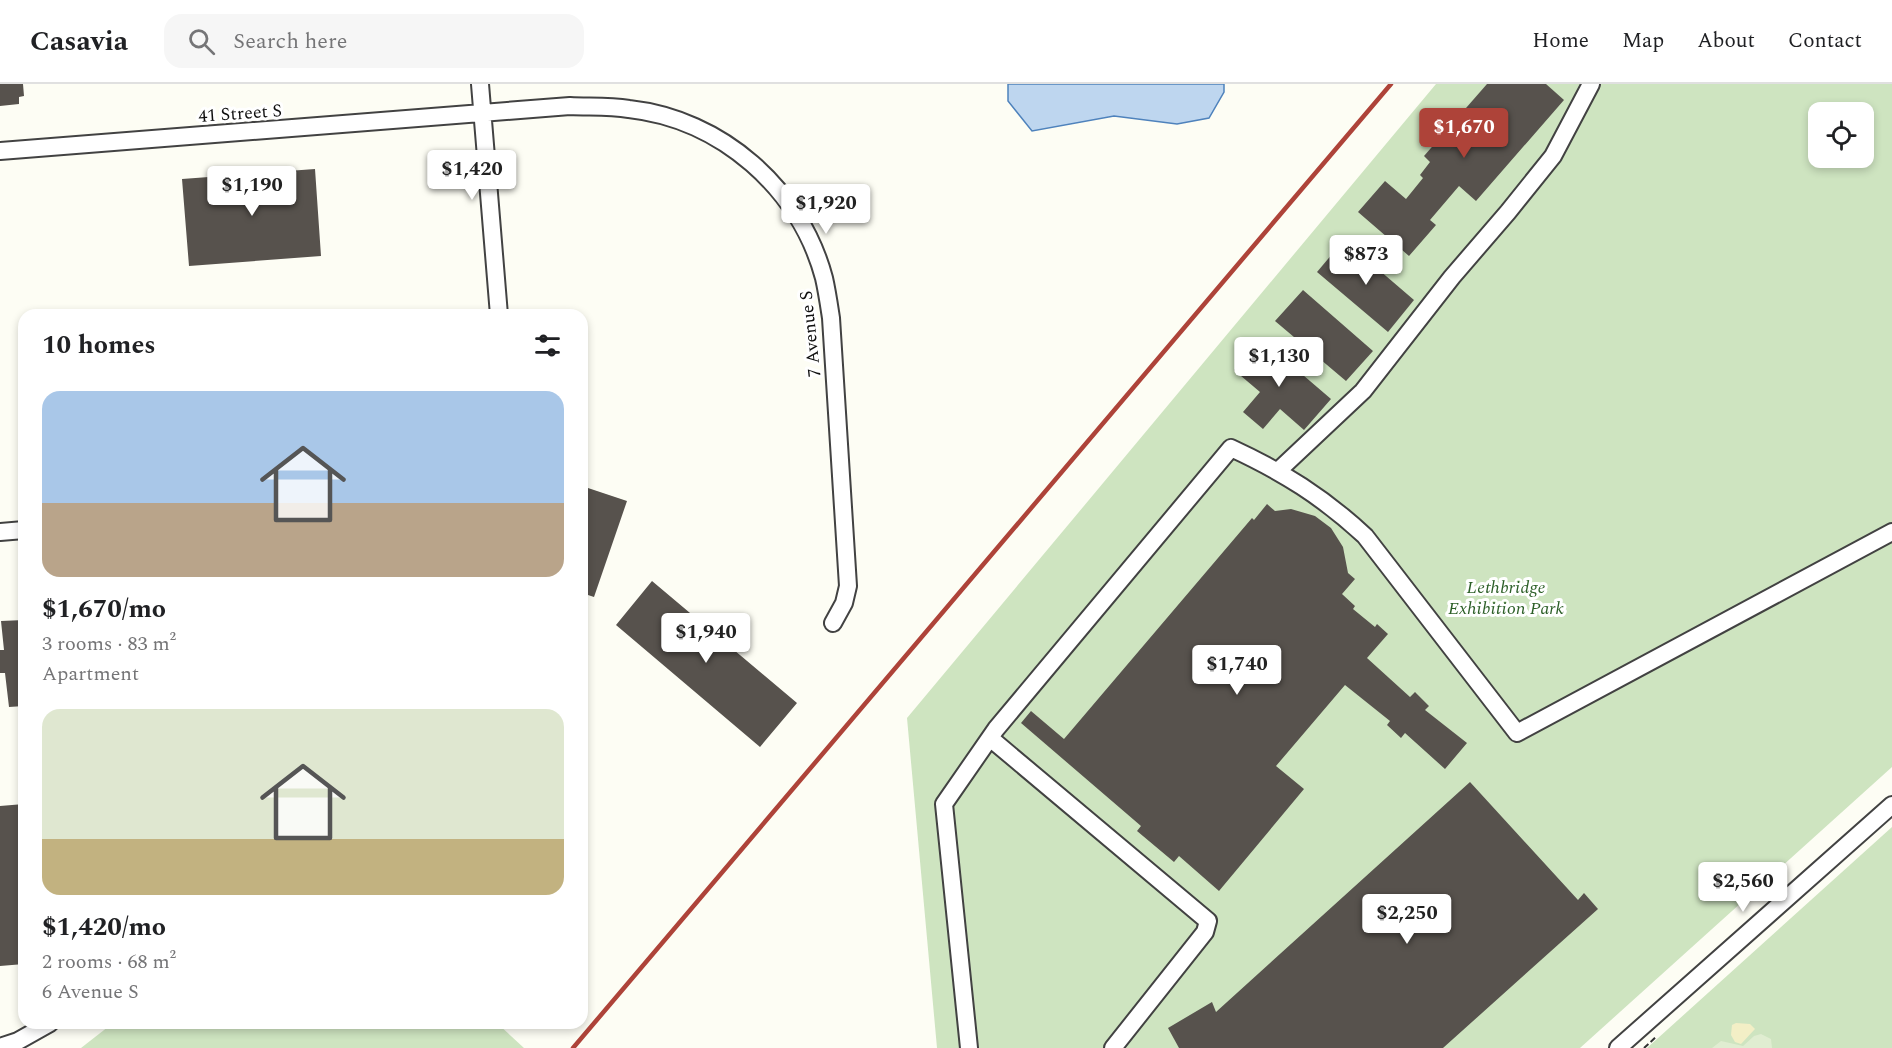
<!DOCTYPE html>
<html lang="en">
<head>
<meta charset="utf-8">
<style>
  body { margin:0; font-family:Spectral,serif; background:#f6f6f6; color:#202124; height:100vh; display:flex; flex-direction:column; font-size:22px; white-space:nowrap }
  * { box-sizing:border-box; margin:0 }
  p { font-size:20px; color:#757577 }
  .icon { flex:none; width:33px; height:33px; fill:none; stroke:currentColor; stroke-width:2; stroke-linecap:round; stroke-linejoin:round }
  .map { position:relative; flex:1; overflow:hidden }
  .details { position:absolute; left:18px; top:225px; width:570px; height:720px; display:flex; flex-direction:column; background:#fff; border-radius:18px; box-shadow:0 3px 9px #0003 }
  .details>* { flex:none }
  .buttons { position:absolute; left:1808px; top:18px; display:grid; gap:12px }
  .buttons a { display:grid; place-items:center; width:66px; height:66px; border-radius:12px; background:#fff; box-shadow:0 3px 9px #0003; font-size:30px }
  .price { position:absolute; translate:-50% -51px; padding:0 14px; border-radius:6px; background:#fff; color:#222; font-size:20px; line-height:39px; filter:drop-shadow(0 2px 3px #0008) }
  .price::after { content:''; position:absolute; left:50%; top:36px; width:18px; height:14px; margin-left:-9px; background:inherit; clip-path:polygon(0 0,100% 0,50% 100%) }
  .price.active { background:#ae4339; color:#fff }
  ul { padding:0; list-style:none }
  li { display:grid; align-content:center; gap:12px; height:318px; padding:0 24px }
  li span { display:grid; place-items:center; height:186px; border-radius:18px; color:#555 }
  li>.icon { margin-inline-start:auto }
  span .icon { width:108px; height:108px; fill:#fffc; stroke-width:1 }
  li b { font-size:26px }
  h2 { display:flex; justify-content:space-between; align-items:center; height:72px; padding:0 24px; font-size:26px }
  header { display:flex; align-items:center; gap:36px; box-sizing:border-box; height:84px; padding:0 30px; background:#fff; border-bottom:2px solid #e0e0e0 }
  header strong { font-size:28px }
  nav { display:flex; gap:33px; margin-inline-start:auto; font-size:21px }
  .search { width:420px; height:54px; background:#f6f6f6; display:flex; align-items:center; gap:15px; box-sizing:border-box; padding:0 21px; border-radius:18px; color:#757577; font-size:22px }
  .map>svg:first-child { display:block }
  .green { fill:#cee4c0; fill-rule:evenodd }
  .sand { fill:#f3efc6 }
  .pitch { fill:#e0edd1 }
  .water { fill:#bed6ef; stroke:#4e82bc; stroke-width:1.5 }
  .building { fill:#57524d }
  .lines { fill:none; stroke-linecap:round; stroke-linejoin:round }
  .minor-casing { stroke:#424242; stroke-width:20 }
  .path { stroke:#313131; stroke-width:2; stroke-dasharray:6 3; stroke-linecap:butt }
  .minor { stroke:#fff; stroke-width:16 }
  .rail { stroke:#ae4339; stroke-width:4.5 }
  .labels { text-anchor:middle; stroke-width:6; stroke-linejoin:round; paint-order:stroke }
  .street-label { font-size:18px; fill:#0f0f0f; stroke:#fff }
  .park-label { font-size:18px; font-style:italic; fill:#2c5f27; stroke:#fff }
</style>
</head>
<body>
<header>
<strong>Casavia</strong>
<div class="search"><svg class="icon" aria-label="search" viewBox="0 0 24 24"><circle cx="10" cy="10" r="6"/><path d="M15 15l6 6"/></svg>Search here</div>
<nav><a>Home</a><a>Map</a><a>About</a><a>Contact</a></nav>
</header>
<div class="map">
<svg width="1892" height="964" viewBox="0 0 1892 964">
  <rect width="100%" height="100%" fill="#fdfdf4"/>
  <path class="green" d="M1436,0h456v683l-312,281h-643l-30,-330zM1818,28h45v46h-45z
    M1892,743v221h-245z
    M113,939h384l27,25h-443z"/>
  <path class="sand" d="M1736,939l14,1 5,5 -14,15 -6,-2 -4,-7 1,-10z"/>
  <path class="pitch" d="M1761,950l10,5 1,9h-60l9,-7 22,5 11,-10z"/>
  <path class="water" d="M1008,0h216v8l-15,26 -32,6 -63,-8 -82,15 -24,-30z"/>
  <path class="building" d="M0,0h23l1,12 -5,1v7l-19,2z
    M1487,0h59l18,16 -88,101 -17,-15 -29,34 6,5 -27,31 -51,-44 27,-31 21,18 17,-21 -3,-3 10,-13 -6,-6z
    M315,85l6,87 -132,10 -7,-87z
    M1344,156l70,60 -26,32 -71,-60z
    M1303,206l70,61 -27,30 -71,-60z
    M1261,255l70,60 -27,31 -24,-21 -17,20 -20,-17 17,-20 -26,-22z
    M582,402l45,15 -33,96 -12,-4z
    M1267,420l8,7 16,-2 24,7 16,12 12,19 5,26 7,6 -13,15 13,12 -2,3 22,18 2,-3 11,10 -21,24 43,39 5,-5 14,14 -4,4 42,33 -22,26 -40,-36 -4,5 -14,-13 3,-4 -45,-36 -69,81 28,23 -85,102 -40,-35 -5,6 -37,-31 4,-5 -120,-103 10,-12 33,28 188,-221 2,2z
    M652,497l145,122 -37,44 -144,-122z
    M24,536v86l-15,1 -4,-34h-5v-23h4l-3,-29z
    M1470,698l108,118 6,-7 14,16 -155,139h-264l-11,-20 44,-26 4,10z
    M24,720v160l-24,2v-160z"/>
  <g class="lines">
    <defs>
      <path id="minor" d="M480,0l19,231
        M0,67l570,-45c19,1 39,0 59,3 92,10 171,79 195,169 3,13 5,27 7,40l17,268 -4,17 -11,20
        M1279,386l84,-79 89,-114 56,-65 45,-56 38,-72
        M0,448l24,-2
        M990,654l218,183 -3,11 -92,116
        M0,963l18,-6 32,-18
        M969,964l-25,-244 52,-75 235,-281c52,24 92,49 134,88l152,197 375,-201
        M1618,964l274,-243"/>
    </defs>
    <use href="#minor" class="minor-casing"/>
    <path class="path" d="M1644,964l13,-12"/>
    <use href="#minor" class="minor"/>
    <path class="rail" d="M573,964l818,-964"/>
  </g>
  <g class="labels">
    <g class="street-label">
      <text transform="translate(240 29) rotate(-4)" y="6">41 Street S</text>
      <text transform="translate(810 250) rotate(-96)" y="6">7 Avenue S</text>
    </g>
    <g class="park-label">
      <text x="1506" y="509">Lethbridge<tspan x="1506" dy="21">Exhibition Park</tspan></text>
    </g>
  </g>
</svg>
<div class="buttons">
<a><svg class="icon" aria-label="locate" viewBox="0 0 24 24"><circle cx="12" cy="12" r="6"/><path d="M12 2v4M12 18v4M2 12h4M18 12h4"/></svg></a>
</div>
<b class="price active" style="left:1464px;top:75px">$1,670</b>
<b class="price" style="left:472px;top:117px">$1,420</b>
<b class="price" style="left:252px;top:133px">$1,190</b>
<b class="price" style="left:826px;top:151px">$1,920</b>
<b class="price" style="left:1366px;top:202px">$873</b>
<b class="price" style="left:1279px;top:304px">$1,130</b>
<b class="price" style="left:706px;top:580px">$1,940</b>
<b class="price" style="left:1237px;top:612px">$1,740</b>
<b class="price" style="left:1743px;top:829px">$2,560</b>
<b class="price" style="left:1407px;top:861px">$2,250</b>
<section class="details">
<h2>10 homes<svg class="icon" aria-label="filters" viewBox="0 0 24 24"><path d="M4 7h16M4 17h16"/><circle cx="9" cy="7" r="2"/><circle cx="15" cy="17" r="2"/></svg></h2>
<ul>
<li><span style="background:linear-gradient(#a9c7e8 60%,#b9a48a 0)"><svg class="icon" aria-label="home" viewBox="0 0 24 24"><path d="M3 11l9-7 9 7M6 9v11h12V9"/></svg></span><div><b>$1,670/mo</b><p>3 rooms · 83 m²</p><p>Apartment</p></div></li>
<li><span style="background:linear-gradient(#dfe7d0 70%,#c2b280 0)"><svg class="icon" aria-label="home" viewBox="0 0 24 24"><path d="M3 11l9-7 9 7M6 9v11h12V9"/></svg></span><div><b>$1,420/mo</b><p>2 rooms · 68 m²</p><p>6 Avenue S</p></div></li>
</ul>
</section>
</div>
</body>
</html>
